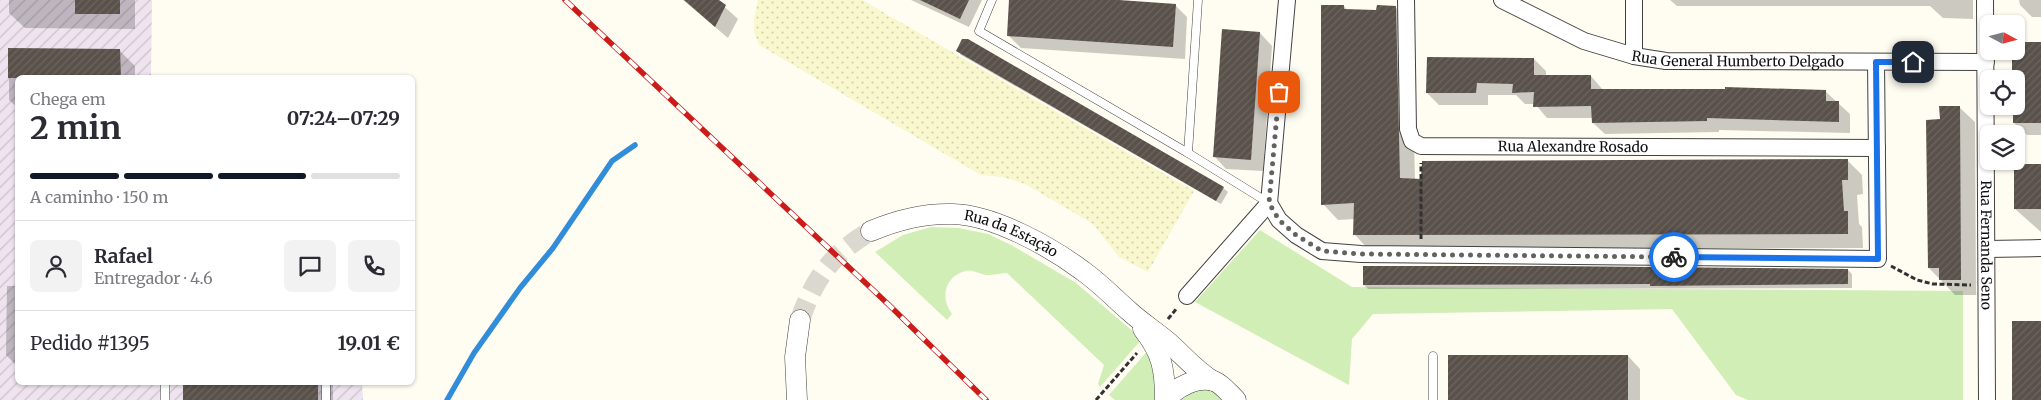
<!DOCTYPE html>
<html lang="pt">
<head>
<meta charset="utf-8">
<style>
	body { margin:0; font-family:Merriweather,serif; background:#f2f2f3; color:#2b2b33; height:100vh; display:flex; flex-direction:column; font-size:19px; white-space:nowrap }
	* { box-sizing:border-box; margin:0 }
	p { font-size:16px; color:#7c7c81 }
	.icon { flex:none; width:28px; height:28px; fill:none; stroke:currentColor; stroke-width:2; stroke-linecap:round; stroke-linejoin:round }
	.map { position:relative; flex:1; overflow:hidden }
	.side { position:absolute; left:15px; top:75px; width:400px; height:310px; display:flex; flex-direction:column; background:#fff; border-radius:8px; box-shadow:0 1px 4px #0004 }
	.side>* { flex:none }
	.needle { width:32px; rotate:97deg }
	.tools { position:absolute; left:1980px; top:15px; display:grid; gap:10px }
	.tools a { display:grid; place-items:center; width:45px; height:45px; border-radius:8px; background:#fff; box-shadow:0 1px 4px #0004; font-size:25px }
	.pin { position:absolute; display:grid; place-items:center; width:42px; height:42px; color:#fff; margin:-21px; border-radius:10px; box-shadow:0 2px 8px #0006 }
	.courier { position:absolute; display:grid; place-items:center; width:50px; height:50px; margin:-25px; border:4px solid #1a73e8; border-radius:50%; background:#fff; color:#222; box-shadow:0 1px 6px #0007 }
	.overview em { font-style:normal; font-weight:700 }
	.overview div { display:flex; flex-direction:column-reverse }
	.overview { display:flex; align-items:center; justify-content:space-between; height:85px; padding:0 15px }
	h1 { font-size:32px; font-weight:700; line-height:38px }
	.bar { display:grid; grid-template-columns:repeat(4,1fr); gap:8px 5px; align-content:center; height:60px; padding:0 15px }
	.bar i { height:6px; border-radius:4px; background:#e1e1e2 }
	.bar .current { background:#111827 }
	.bar p { grid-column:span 4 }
	.line { display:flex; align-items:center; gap:12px; padding:0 15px; border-top:1px solid #e1e1e2 }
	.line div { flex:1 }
	.round { display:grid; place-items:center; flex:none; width:52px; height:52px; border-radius:8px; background:#f2f2f3 }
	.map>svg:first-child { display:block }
</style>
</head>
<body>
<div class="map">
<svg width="2041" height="400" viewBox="0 0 2041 400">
	<defs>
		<pattern id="industrial-furrows" width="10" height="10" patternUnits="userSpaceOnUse" patternTransform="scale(1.25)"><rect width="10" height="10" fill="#eee3ee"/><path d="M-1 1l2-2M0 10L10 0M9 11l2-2" fill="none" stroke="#cbc2cb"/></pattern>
		<pattern id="farmland-dots" width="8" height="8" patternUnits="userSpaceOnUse" patternTransform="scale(1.25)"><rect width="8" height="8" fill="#f8f7ce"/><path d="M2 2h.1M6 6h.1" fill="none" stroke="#d3d3b0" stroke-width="1.8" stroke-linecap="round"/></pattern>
		<pattern id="building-hatch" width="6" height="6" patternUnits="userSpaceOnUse" patternTransform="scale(1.25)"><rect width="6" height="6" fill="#59514a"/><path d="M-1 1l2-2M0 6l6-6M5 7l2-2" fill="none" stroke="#6c6560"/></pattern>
	</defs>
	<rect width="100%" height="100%" fill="#fffdf1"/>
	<polygon fill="url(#industrial-furrows)" points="0,0 152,0 151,77 18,78 18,382 362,383 363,400 0,400"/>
	<polygon fill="url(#farmland-dots)" points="758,0 862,0 1194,191 1148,272 1119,257 1093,224 1025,184 1003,177 981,175 759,45 754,32 754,19"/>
	<g fill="#d0eeb6">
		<path d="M 931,227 L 959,228 L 988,234 L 1013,246 L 1076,283 L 1142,339 L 1100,387 L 1098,384 L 1104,365 L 1007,273 C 1001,273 994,275 988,275 C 980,275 974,269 965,271 C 944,277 940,299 952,314 L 947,320 L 875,252 L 903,235 Z"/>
		<polygon points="1260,230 1352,287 1963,291 1963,400 1748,400 1736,395 1672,309 1373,314 1352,339 1349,385 1195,302"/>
		<polygon points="1151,347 1159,400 1115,400 1109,395"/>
		<polygon points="1213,387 1227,400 1175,400 1178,395"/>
	</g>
	<g fill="#0003">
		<polygon points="9,0 135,0 135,29 25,28 9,13"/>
		<polygon points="683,0 717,0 738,19 728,38"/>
		<polygon points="911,0 982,0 969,27"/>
		<polygon points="1011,0 1100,0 1175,5 1187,17 1185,59 1021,48 1008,35"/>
		<polygon points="1670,0 1973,0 1973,19 1943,18 1930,6 1677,6"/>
		<polygon points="2019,0 2041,0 2041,17 2032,17 2020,5"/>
		<polygon points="1344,6 1347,10 1377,11 1395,7 1411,22 1415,180 1847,160 1862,175 1863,194 1857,195 1859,224 1862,227 1863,248 1369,250 1354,234 1354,219 1338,220 1323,204"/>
		<polygon points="1260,33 1272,46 1263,171 1226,169 1214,156"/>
		<polygon points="968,41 1223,188 1228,192 1221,204 961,55 957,50"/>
		<polygon points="2041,44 2041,135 2027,135 2014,123 2022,52"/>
		<polygon points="9,49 120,51 135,66 135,78 18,78 18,108 9,100"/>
		<polygon points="1534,59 1546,71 1546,76 1591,76 1603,90 1825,91 1850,114 1850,133 1719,130 1719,132 1605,134 1593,123 1592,118 1547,118 1535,104 1525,104 1516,95 1488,95 1488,105 1439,105 1427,93"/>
		<polygon points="1959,107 1975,122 1976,295 1955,295 1929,268 1941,121"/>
		<polygon points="2041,165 2041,232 2015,209"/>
		<polygon points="1848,270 1852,274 1852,288 1368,289 1364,285"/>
		<polygon points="7,286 18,286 18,367 6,355"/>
		<polygon points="1628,356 1640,369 1640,400 1449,400"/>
		<rect x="184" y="382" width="149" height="18"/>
	</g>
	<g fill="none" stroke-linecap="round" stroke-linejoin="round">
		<polyline stroke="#318cd9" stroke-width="5.5" points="447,400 474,353 520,288 553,248 612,161 635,145"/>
	</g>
	<g fill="url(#building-hatch)">
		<rect x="75" y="0" width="45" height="14"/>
		<polygon points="684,0 719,0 726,5 715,27"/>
		<polygon points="920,0 969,0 960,19"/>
		<polygon points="1009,0 1119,0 1176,4 1173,47 1007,36"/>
		<polygon points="1321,5 1344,5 1344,9 1376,10 1377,5 1396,6 1400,178 1421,179 1422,161 1848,159 1848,180 1842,180 1844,211 1848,211 1848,234 1353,235 1354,203 1321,205"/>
		<polygon points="1222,29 1260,32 1251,160 1213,157"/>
		<polygon points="962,39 968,39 1224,187 1216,201 956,51"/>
		<polygon points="2021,42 2041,42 2041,123 2013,123 2013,106 2016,106 2016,79 2012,79 2012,60 2014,51 2021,51"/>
		<polygon points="8,48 120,49 121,78 8,78"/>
		<polygon points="1427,57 1534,58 1534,75 1591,75 1591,89 1725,89 1725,87 1826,90 1826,101 1839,101 1839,122 1707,118 1707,121 1592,123 1591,106 1533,107 1534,92 1512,93 1513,84 1477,83 1476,93 1426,93"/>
		<polygon points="1939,106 1960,106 1961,280 1939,280 1939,268 1928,268 1926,120 1940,119"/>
		<rect x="2014" y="164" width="27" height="45"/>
		<polygon points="1363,266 1550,266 1848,269 1848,284 1650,286 1650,284 1363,285"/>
		<rect x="2012" y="321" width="29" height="79"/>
		<rect x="1448" y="355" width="180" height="45"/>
		<rect x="183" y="382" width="135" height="18"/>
	</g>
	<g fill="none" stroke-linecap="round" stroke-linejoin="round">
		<path stroke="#dbd9cf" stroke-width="20" stroke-dasharray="20 10" stroke-linecap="butt" d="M 800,320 C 814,278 833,253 871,231"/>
		<defs>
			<g id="service">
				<polyline points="992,0 979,31 1188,153 1269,203"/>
				<polyline points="1188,153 1198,0"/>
				<polyline points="1433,356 1433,400"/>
				<polyline points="165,382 165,400"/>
				<polyline points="326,400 326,382"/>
			</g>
			<g id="minor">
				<path id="s1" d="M 1406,0 L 1408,129 L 1412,141 L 1421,146 L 1877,148"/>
				<path id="s2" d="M 1502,0 L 1584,41 L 1634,56 L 1666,61 L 1986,62"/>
				<path id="s3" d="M 1985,0 L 1987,400"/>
				<polyline points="1634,56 1634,0"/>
				<polyline points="1269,203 1279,220 1296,235 1322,251 1361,254 1878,259 1876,62"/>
				<polyline points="1987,249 2041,248"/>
				<polyline points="1187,296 1269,203 1287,0"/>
			</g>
			<g id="tertiary">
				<path id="s4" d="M 871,231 C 897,220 925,213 953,214 C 994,215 1051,247 1083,271 C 1100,283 1114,298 1129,311 C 1141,322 1155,331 1168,342 C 1183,355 1196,371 1213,381"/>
				<path d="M 1143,329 C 1162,353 1165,369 1165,400"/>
				<polyline points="797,400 795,357 800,320"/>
				<path d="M 1167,400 C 1175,387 1198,376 1214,381 C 1222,384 1230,394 1236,400"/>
			</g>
		</defs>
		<use href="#service" stroke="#424242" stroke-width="9"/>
		<use href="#minor" stroke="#424242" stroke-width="18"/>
		<use href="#tertiary" stroke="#424242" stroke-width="21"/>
		<g stroke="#313131" stroke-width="3" stroke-dasharray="5 2.5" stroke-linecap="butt">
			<polyline points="1421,239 1421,163"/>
			<polyline points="1891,266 1917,280 1933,284 1971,285"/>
			<polyline points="1168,319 1177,308"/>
			<polyline points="1096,400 1137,353"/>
		</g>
		<use href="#service" stroke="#fff" stroke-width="8"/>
		<use href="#minor" stroke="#fff" stroke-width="16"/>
		<use href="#tertiary" stroke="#fff" stroke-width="20"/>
		<defs>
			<polyline id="rail" points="565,0 889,305 986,400"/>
		</defs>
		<use href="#rail" stroke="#cc1c1a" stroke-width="5.5"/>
		<use href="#rail" stroke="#fff" stroke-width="4" stroke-dasharray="11" stroke-linecap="butt"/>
	</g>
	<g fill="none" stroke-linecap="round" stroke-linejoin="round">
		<polyline stroke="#63625e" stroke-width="5" stroke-dasharray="0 9" points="1279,92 1269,203 1279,220 1296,235 1322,251 1361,254 1674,257"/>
		<polyline stroke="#1a73e8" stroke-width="6" points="1674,257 1878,259 1876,62 1913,62"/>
	</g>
	<g text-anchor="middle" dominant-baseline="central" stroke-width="5" stroke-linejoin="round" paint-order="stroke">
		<g font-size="14" fill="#0f0f0f" stroke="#fff">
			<text stroke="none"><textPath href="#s2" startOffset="248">Rua General Humberto Delgado</textPath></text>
			<text stroke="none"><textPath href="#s1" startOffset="304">Rua Alexandre Rosado</textPath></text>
			<text stroke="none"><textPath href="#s4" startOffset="146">Rua da Estação</textPath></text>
			<text stroke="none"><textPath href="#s3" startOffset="245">Rua Fernanda Seno</textPath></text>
		</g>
	</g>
</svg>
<div class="tools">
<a><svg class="needle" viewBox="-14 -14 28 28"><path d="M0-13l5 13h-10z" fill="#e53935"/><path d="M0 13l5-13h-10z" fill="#7c7c81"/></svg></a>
<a><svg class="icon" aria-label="locate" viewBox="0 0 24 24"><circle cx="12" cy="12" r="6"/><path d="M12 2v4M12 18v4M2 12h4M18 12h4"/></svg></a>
<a><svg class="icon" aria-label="layers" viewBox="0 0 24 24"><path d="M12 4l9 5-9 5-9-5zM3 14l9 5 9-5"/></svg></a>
</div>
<div class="pin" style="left:1279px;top:92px;background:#ea580c"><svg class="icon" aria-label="bag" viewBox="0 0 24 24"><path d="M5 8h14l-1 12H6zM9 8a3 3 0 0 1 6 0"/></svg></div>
<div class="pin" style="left:1913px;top:62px;background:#1f2937"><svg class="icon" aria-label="home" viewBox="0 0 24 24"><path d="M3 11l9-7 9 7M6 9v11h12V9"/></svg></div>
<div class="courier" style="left:1674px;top:257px"><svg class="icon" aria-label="bike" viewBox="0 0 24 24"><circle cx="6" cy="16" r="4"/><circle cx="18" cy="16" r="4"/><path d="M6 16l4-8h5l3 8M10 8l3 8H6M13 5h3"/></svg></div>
<section class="side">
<div class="overview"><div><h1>2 min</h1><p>Chega em</p></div><em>07:24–07:29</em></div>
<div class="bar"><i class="current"></i><i class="current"></i><i class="current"></i><i></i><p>A caminho · 150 m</p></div>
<div class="line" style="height:90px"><a class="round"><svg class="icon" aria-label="person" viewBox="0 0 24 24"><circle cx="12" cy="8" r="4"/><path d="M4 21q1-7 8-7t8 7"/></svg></a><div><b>Rafael</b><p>Entregador · 4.6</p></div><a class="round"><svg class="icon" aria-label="chat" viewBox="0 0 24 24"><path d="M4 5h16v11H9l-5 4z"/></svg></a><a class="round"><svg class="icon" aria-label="phone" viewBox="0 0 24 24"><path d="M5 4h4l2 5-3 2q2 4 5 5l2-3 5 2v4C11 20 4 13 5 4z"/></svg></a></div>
<div class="line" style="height:65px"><div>Pedido #1395</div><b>19.01 €</b></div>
</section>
</div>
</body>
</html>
